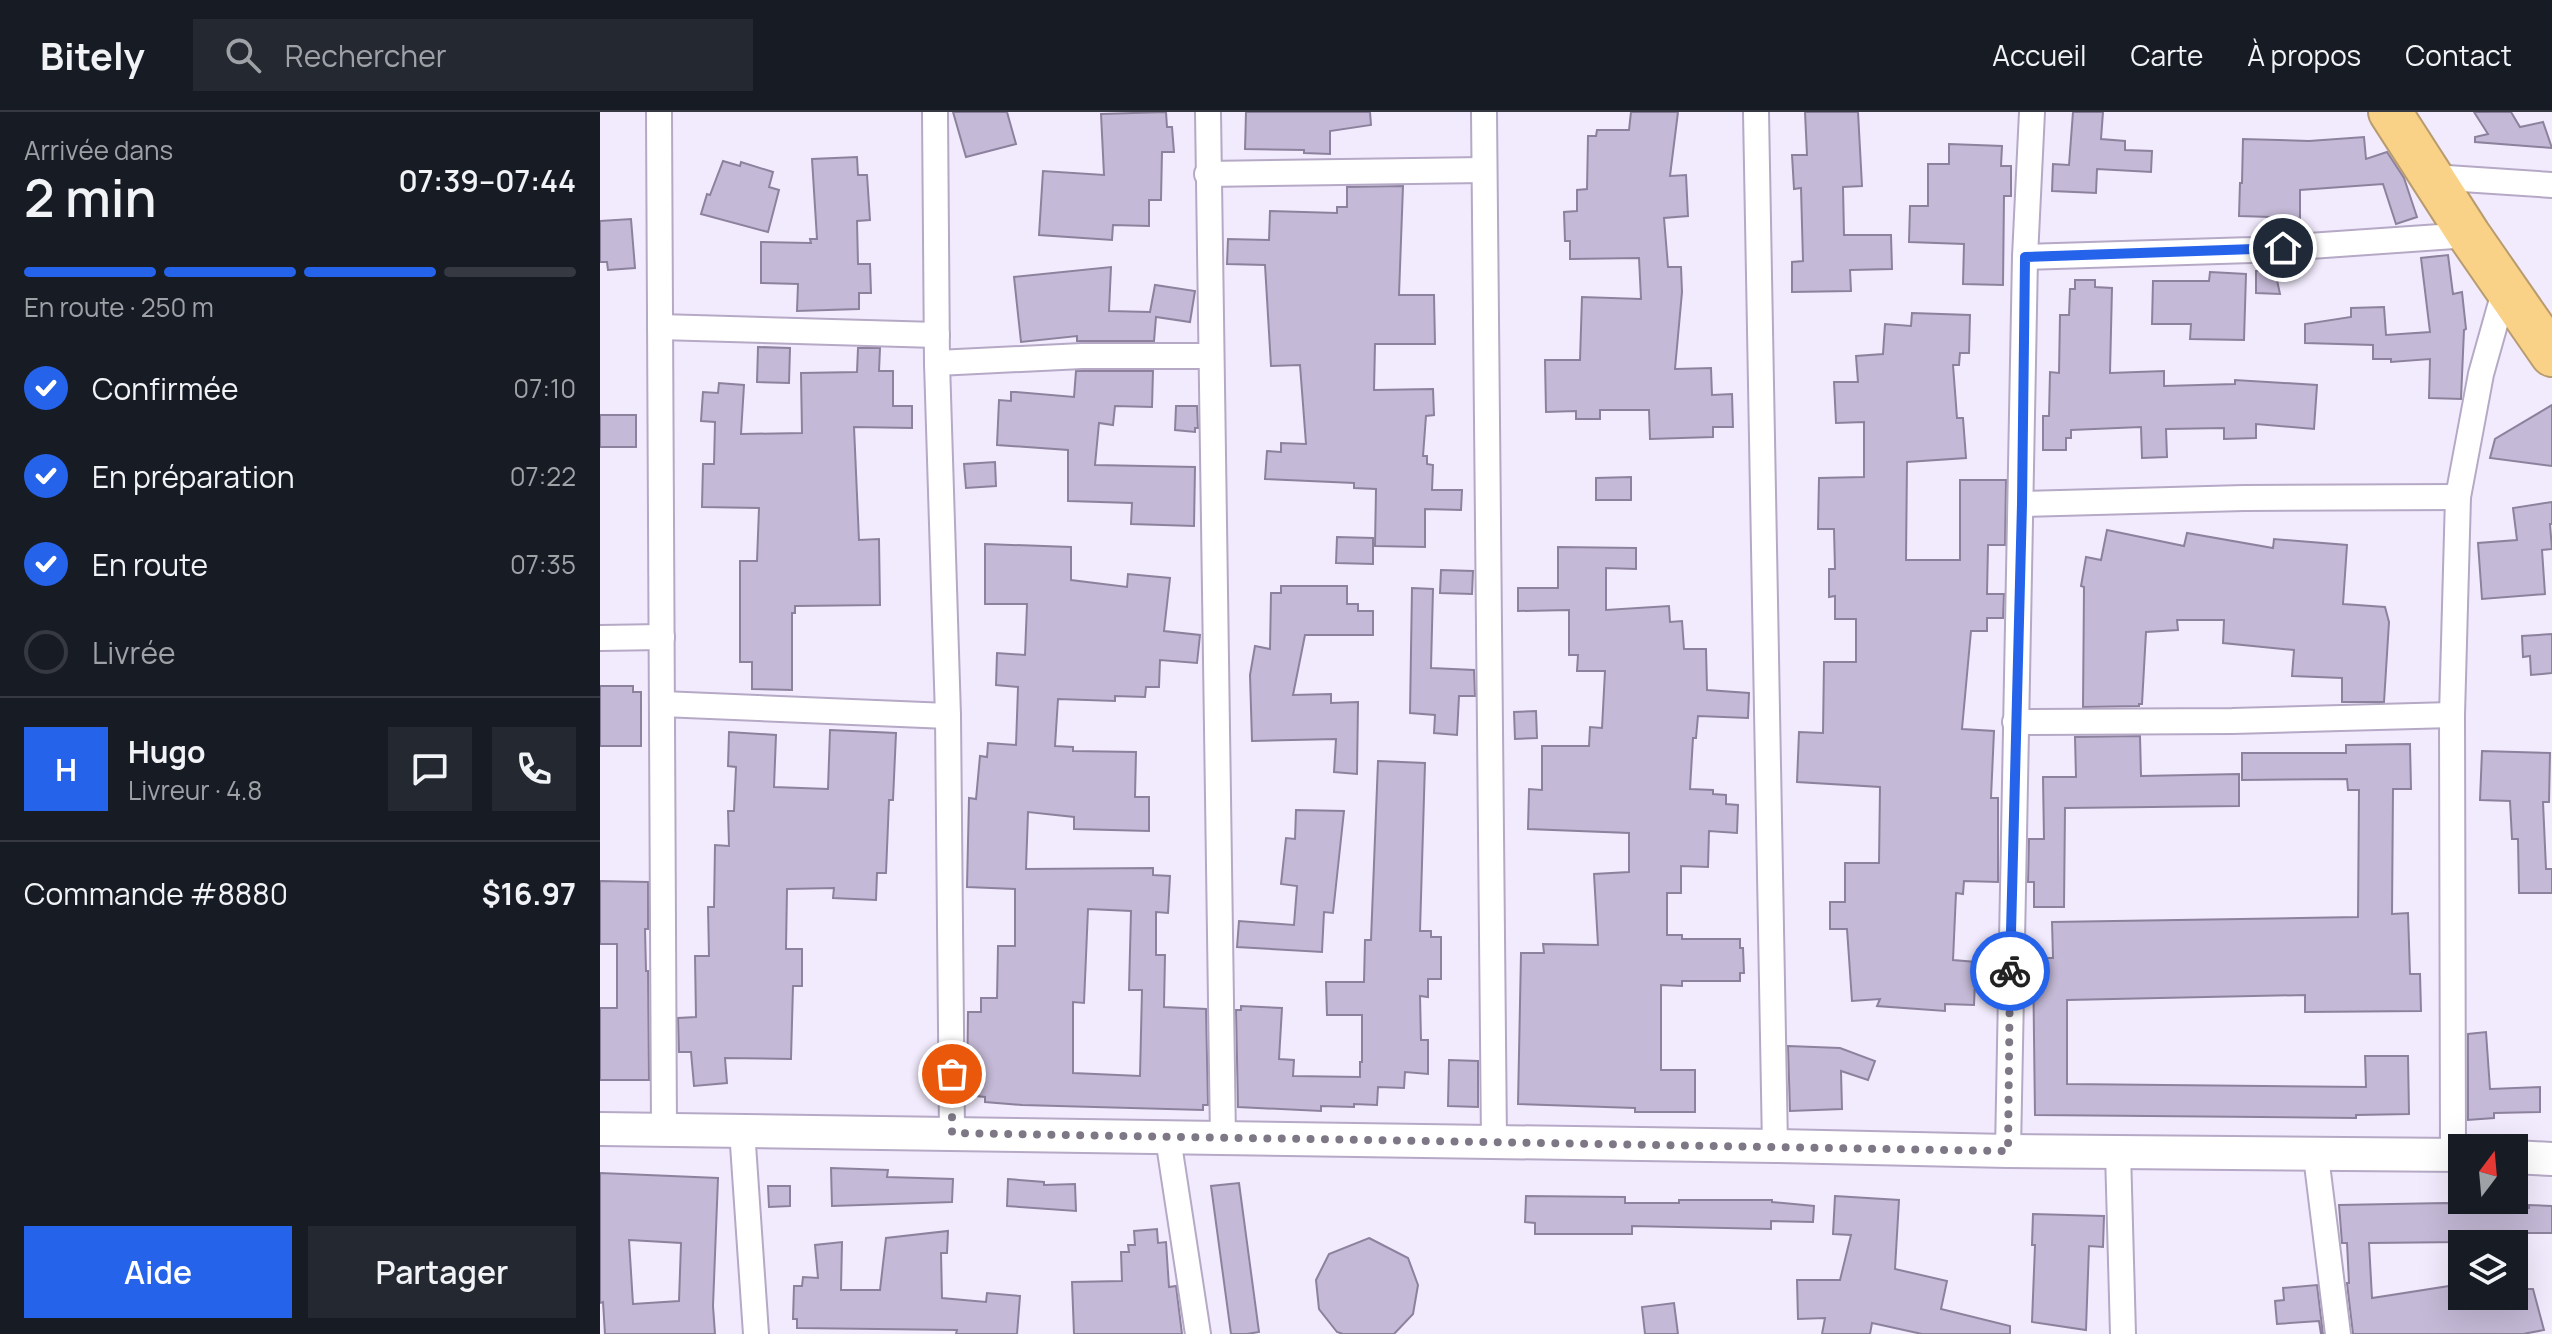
<!DOCTYPE html>
<html lang="fr">
<head>
<meta charset="utf-8">
<style>
	body { margin:0; font-family:Manrope,sans-serif; background:#242831; color:#f1f3f6; height:100vh; display:flex; flex-direction:column; font-size:30px; white-space:nowrap }
	* { box-sizing:border-box; margin:0 }
	p { font-size:26px; color:#9ea1a6 }
	.icon { flex:none; width:44px; height:44px; fill:none; stroke:currentColor; stroke-width:2; stroke-linecap:round; stroke-linejoin:round }
	.map { position:relative; flex:1; overflow:hidden }
	.details { display:flex; flex-direction:column; background:#171b24; width:600px }
	.details>* { flex:none }
	.needle { width:52px; rotate:16deg }
	.buttons { position:absolute; left:1848px; top:1022px; display:grid; gap:16px }
	.buttons a { display:grid; place-items:center; width:80px; height:80px; border-radius:0px; background:#171b24; box-shadow:0 8px 32px #0002; font-size:40px }
	.pin { position:absolute; display:grid; place-items:center; width:68px; height:68px; color:#fff; margin:-34px; border:4px solid #fff; border-radius:50%; box-shadow:0 2px 8px #0007 }
	.courier { position:absolute; display:grid; place-items:center; width:80px; height:80px; margin:-40px; border:6px solid #2563eb; border-radius:50%; background:#fff; color:#222; box-shadow:0 2px 10px #0007 }
	.overview em { font-style:normal; font-weight:600 }
	.overview div { display:flex; flex-direction:column-reverse }
	.overview { display:flex; align-items:center; justify-content:space-between; height:136px; padding:0 24px }
	h1 { font-size:52px; font-weight:600; line-height:60px }
	.bar { display:grid; grid-template-columns:repeat(4,1fr); gap:12px 8px; align-content:center; height:96px; padding:0 24px }
	.bar i { height:10px; border-radius:6px; background:#363941 }
	.bar .current { background:#2563eb }
	.bar p { grid-column:span 4 }
	.line { display:flex; align-items:center; gap:20px; padding:0 24px; border-top:2px solid #363941 }
	.line div { flex:1 }
	.round { display:grid; place-items:center; flex:none; width:84px; height:84px; border-radius:0px; background:#242831 }
	ol { padding:0 24px; list-style:none }
	li { display:flex; align-items:center; gap:24px; height:88px }
	li p { margin-inline-start:auto }
	li .icon { padding:8px; border-radius:50%; background:#2563eb; color:#fff; stroke-width:4 }
	li:last-child { color:#9ea1a6 }
	li i { width:44px; height:44px; border:4px solid #363941; border-radius:50% }
	.action { display:flex; gap:16px; margin-top:auto; padding:16px 24px }
	.action a { flex:1; height:92px; border-radius:0px; background:#2563eb; color:#fff; font-size:32px; font-weight:600; line-height:92px; text-align:center }
	.action a+a { background:#242831; color:#f1f3f6 }
	header { display:flex; align-items:center; gap:48px; box-sizing:border-box; height:112px; padding:0 40px; background:#171b24; border-bottom:2px solid #363941 }
	header strong { font-size:38px }
	nav { display:flex; gap:44px; margin-inline-start:auto; font-size:28px }
	.search { width:560px; height:72px; background:#242831; display:flex; align-items:center; gap:20px; box-sizing:border-box; padding:0 28px; border-radius:0px; color:#9ea1a6; font-size:30px }
	main { display:flex; flex:1; min-height:0 }
	.map>svg:first-child { display:block }
</style>
</head>
<body>
<header>
<strong>Bitely</strong>
<div class="search"><svg class="icon" aria-label="search" viewBox="0 0 24 24"><circle cx="10" cy="10" r="6"/><path d="M15 15l6 6"/></svg>Rechercher</div>
<nav><a>Accueil</a><a>Carte</a><a>À propos</a><a>Contact</a></nav>
</header>
<main>
<section class="details">
<div class="overview"><div><h1>2 min</h1><p>Arrivée dans</p></div><em>07:39–07:44</em></div>
<div class="bar"><i class="current"></i><i class="current"></i><i class="current"></i><i></i><p>En route · 250 m</p></div>
<ol>
<li><svg class="icon" aria-label="check" viewBox="0 0 24 24"><path d="M5 12l5 5 9-10"/></svg>Confirmée<p>07:10</p></li>
<li><svg class="icon" aria-label="check" viewBox="0 0 24 24"><path d="M5 12l5 5 9-10"/></svg>En préparation<p>07:22</p></li>
<li><svg class="icon" aria-label="check" viewBox="0 0 24 24"><path d="M5 12l5 5 9-10"/></svg>En route<p>07:35</p></li>
<li><i></i>Livrée</li>
</ol>
<div class="line" style="height:144px"><b class="round" style="background:#2563eb;color:#fff">H</b><div><b>Hugo</b><p>Livreur · 4.8</p></div><a class="round"><svg class="icon" aria-label="chat" viewBox="0 0 24 24"><path d="M4 5h16v11H9l-5 4z"/></svg></a><a class="round"><svg class="icon" aria-label="phone" viewBox="0 0 24 24"><path d="M5 4h4l2 5-3 2q2 4 5 5l2-3 5 2v4C11 20 4 13 5 4z"/></svg></a></div>
<div class="line" style="height:104px"><div>Commande #8880</div><b>$16.97</b></div>
<div class="action"><a>Aide</a><a>Partager</a></div>
</section>
<div class="map">
<svg width="1952" height="1222" viewBox="0 0 1952 1222">
	<rect width="100%" height="100%" fill="#f2ebfd"/>
	<g fill="#c4b9d6" stroke="#8d829d" stroke-width="2" fill-rule="evenodd">
		<polygon points="353,0 407,0 416,32 366,45"/>
		<polygon points="566,0 567,15 572,15 574,40 562,40 561,88 549,88 549,114 513,113 512,128 439,123 443,59 504,63 501,2"/>
		<polygon points="646,0 770,0 771,13 730,19 730,42 704,41 704,38 645,37"/>
		<polygon points="1031,0 1078,0 1070,64 1086,63 1088,104 1064,106 1068,155 1081,155 1082,180 1075,257 1111,256 1112,283 1132,282 1133,315 1113,315 1113,325 1050,327 1049,298 1000,298 1000,307 976,307 976,299 946,300 945,248 980,248 982,185 1041,187 1039,146 970,147 970,129 965,129 964,100 977,99 977,78 987,77 988,24 996,24 997,18 1029,18"/>
		<polygon points="1205,0 1258,0 1262,74 1243,75 1244,123 1291,123 1292,157 1250,158 1251,179 1192,180 1192,150 1203,149 1201,76 1194,77 1192,43 1207,43"/>
		<polygon points="1473,0 1503,0 1501,27 1525,29 1525,38 1552,39 1551,60 1497,57 1496,81 1452,79 1453,52 1469,53"/>
		<polygon points="1874,0 1911,0 1920,15 1943,10 1952,36 1875,30 1875,25 1888,22"/>
		<polygon points="1764,25 1766,47 1787,40 1804,66 1817,105 1796,112 1783,72 1700,78 1700,106 1639,104 1640,71 1642,71 1643,27 1709,29"/>
		<polygon points="1349,32 1402,34 1401,54 1411,54 1411,84 1404,84 1403,173 1363,172 1364,132 1309,130 1310,94 1328,94 1328,52 1349,52"/>
		<polygon points="257,45 258,63 267,63 270,108 257,109 258,152 270,152 271,181 259,181 259,197 197,199 198,172 161,171 161,130 211,131 210,127 217,127 212,47"/>
		<polygon points="123,49 140,54 141,50 173,60 169,75 179,78 168,120 101,102 107,82 110,83"/>
		<polygon points="803,74 799,183 834,183 835,232 775,232 774,278 833,277 834,303 826,304 823,344 827,344 827,352 833,353 832,378 862,378 861,398 825,397 825,435 775,434 776,377 754,376 754,371 665,367 667,339 681,340 681,331 706,332 700,253 671,254 665,153 627,152 628,127 669,128 670,99 737,101 737,95 747,95 747,75"/>
		<polygon points="31,107 35,156 8,158 7,150 0,150 0,109"/>
		<polygon points="1848,143 1853,182 1862,180 1866,217 1864,218 1861,287 1829,286 1830,247 1791,250 1791,247 1773,247 1773,233 1705,231 1705,212 1751,205 1751,196 1784,195 1786,223 1830,220 1821,146"/>
		<polygon points="511,155 509,199 550,200 555,173 595,179 590,210 556,205 554,229 477,229 477,224 421,230 414,165"/>
		<polygon points="1656,159 1675,159 1680,182 1656,181"/>
		<polygon points="1610,160 1646,162 1644,228 1590,227 1591,212 1552,212 1553,169 1609,169"/>
		<polygon points="1475,168 1495,168 1495,175 1512,176 1510,261 1564,259 1564,274 1635,272 1635,268 1717,273 1714,317 1656,312 1656,326 1624,327 1624,316 1566,317 1567,345 1542,346 1541,315 1471,318 1471,326 1466,326 1466,338 1443,338 1443,304 1449,304 1450,260 1459,261 1460,203 1469,203 1470,177 1475,177"/>
		<polygon points="1312,201 1370,203 1369,241 1360,241 1359,253 1353,253 1357,306 1363,306 1366,346 1307,350 1306,448 1360,448 1360,368 1406,368 1405,433 1388,433 1387,482 1404,482 1403,506 1387,506 1387,519 1371,519 1362,617 1394,619 1391,686 1398,686 1398,770 1364,769 1363,782 1356,781 1353,848 1376,850 1374,893 1345,892 1345,899 1277,894 1280,887 1252,889 1247,817 1230,817 1230,790 1245,790 1245,751 1279,751 1280,675 1197,670 1199,620 1223,621 1224,550 1256,550 1256,507 1235,507 1235,484 1229,485 1229,457 1235,457 1234,417 1218,417 1219,366 1264,365 1264,310 1236,311 1234,270 1258,270 1256,244 1283,242 1285,212 1311,214"/>
		<polygon points="158,235 190,236 189,271 157,270"/>
		<polygon points="258,236 280,236 279,259 293,259 293,294 312,294 312,316 254,315 259,428 279,427 280,493 195,494 195,501 192,501 192,578 152,577 152,550 140,550 140,449 157,449 159,396 102,395 103,352 114,352 115,310 101,309 103,280 118,281 119,271 144,273 141,322 202,321 201,261 257,260"/>
		<polygon points="476,259 553,259 552,295 515,294 513,313 499,311 495,353 595,355 594,414 531,412 532,391 468,389 468,338 397,333 399,288 411,289 411,280 416,280 474,285"/>
		<polygon points="1952,293 1952,354 1890,346 1895,327"/>
		<polygon points="576,294 597,294 598,316 595,316 595,320 575,318"/>
		<rect x="0" y="303" width="36" height="32"/>
		<polygon points="395,350 396,374 366,376 364,352"/>
		<polygon points="1031,365 1031,388 996,388 996,366"/>
		<polygon points="1952,390 1952,412 1950,412 1952,437 1942,438 1945,482 1882,487 1878,431 1917,428 1913,396"/>
		<polygon points="1507,418 1584,434 1587,421 1673,436 1674,427 1747,433 1743,492 1785,495 1789,510 1784,590 1742,590 1742,566 1692,564 1694,538 1623,531 1624,508 1577,508 1578,518 1546,520 1542,592 1539,592 1539,594 1483,595 1484,475 1481,474 1486,445 1501,448"/>
		<polygon points="737,425 773,426 773,452 736,451"/>
		<path d="M 385,432 L 471,435 L 471,468 L 527,475 L 528,462 L 570,466 L 564,519 L 600,523 L 597,551 L 560,548 L 559,575 L 546,575 L 545,585 L 515,584 L 515,589 L 458,587 L 455,634 L 473,635 L 473,639 L 536,640 L 535,685 L 549,685 L 549,719 L 474,717 L 474,705 L 428,700 L 426,757 L 553,756 L 553,763 L 570,764 L 568,801 L 556,800 L 556,843 L 565,843 L 564,895 L 606,897 L 608,993 L 603,993 L 603,998 L 422,993 L 385,990 L 385,985 L 367,983 L 368,900 L 381,900 L 381,886 L 397,886 L 398,834 L 415,834 L 415,777 L 367,775 L 369,686 L 376,687 L 380,644 L 387,645 L 388,631 L 416,633 L 418,575 L 396,573 L 397,541 L 425,543 L 427,492 L 385,492 ZM 488,797 L 531,799 L 529,878 L 542,878 L 540,964 L 473,961 L 473,890 L 484,891 Z"/>
		<polygon points="958,435 1036,436 1036,457 1006,456 1006,498 1069,494 1070,510 1082,509 1084,537 1106,537 1107,578 1149,581 1148,606 1098,604 1096,626 1093,626 1090,677 1113,678 1113,682 1126,683 1126,692 1138,693 1137,721 1109,719 1108,755 1081,754 1081,781 1067,781 1067,823 1082,823 1082,827 1140,827 1140,836 1143,836 1144,861 1140,861 1140,869 1082,869 1082,874 1061,873 1061,958 1095,958 1095,1000 1035,1000 1035,996 918,992 921,841 944,841 943,832 998,833 994,762 1029,760 1029,721 928,717 929,677 942,678 942,634 989,634 990,615 1002,616 1005,559 977,559 978,543 969,543 969,498 918,499 918,476 958,476"/>
		<polygon points="841,458 873,459 872,482 840,481"/>
		<polygon points="681,474 747,474 747,492 758,492 758,499 773,499 773,523 705,523 693,583 731,582 731,591 758,590 757,662 734,660 736,627 652,629 650,563 655,534 670,537 671,481 681,481"/>
		<polygon points="812,476 833,477 831,556 874,558 875,584 859,584 857,623 834,621 835,603 810,601"/>
		<polygon points="1952,522 1952,561 1931,563 1930,544 1923,545 1922,524"/>
		<polygon points="0,574 33,574 33,580 41,580 41,634 0,634"/>
		<polygon points="936,599 937,626 915,627 914,600"/>
		<polygon points="230,618 296,621 293,688 289,688 286,761 277,761 276,788 233,786 234,776 187,777 186,837 202,837 202,874 193,874 191,947 125,946 127,971 94,974 91,940 79,940 78,906 96,905 95,844 109,844 108,795 114,795 115,733 129,734 128,699 134,699 136,655 128,654 129,620 176,623 174,675 228,677"/>
		<polygon points="1540,624 1541,664 1639,662 1639,694 1465,696 1464,795 1434,795 1434,770 1428,770 1429,727 1444,727 1443,665 1476,665 1475,625"/>
		<polygon points="1810,632 1811,677 1793,677 1792,802 1808,801 1810,862 1820,862 1821,899 1705,900 1705,883 1467,888 1467,972 1766,975 1765,944 1808,944 1809,1002 1756,1003 1756,1006 1435,1003 1433,846 1453,846 1452,810 1758,805 1759,678 1748,678 1747,667 1642,668 1642,641 1746,641 1746,633"/>
		<polygon points="1882,639 1950,641 1949,690 1943,690 1946,757 1952,757 1952,781 1919,781 1918,727 1912,727 1910,689 1880,688"/>
		<polygon points="778,649 825,651 820,819 831,819 831,825 841,825 841,867 828,867 828,885 820,884 821,928 828,928 828,962 805,960 804,976 778,975 777,993 754,992 754,995 721,994 721,999 638,995 636,898 641,898 641,894 682,896 679,947 694,948 693,964 760,965 760,950 762,950 762,903 727,903 726,870 764,870 765,828 771,828"/>
		<polygon points="696,698 744,699 733,801 724,800 722,840 637,835 639,809 694,813 697,774 681,772 686,726 695,727"/>
		<polygon points="0,769 48,770 48,817 45,817 46,859 48,859 49,968 0,968 0,896 17,896 17,832 0,832"/>
		<polygon points="1886,920 1890,977 1940,975 1940,1000 1894,1001 1894,1006 1868,1008 1868,922"/>
		<polygon points="1188,934 1240,936 1275,949 1268,968 1241,959 1242,997 1190,999"/>
		<polygon points="849,948 878,949 878,995 848,994"/>
		<polygon points="231,1056 288,1058 287,1065 353,1067 352,1090 232,1094"/>
		<path d="M 0,1061 L 118,1066 L 113,1194 L 115,1222 L 5,1222 L 3,1190 L 0,1191 ZM 29,1128 L 81,1131 L 79,1189 L 33,1192 Z"/>
		<polygon points="408,1067 444,1070 444,1073 475,1072 476,1099 407,1094"/>
		<polygon points="639,1071 659,1220 647,1222 631,1222 611,1074"/>
		<polygon points="168,1074 190,1074 190,1094 169,1095"/>
		<polygon points="926,1084 1025,1085 1025,1091 1079,1091 1079,1088 1172,1088 1172,1090 1214,1094 1213,1110 1171,1109 1171,1117 1032,1114 1032,1122 935,1122 935,1111 925,1110"/>
		<polygon points="1235,1084 1299,1088 1295,1157 1347,1169 1341,1197 1410,1214 1410,1222 1322,1222 1272,1211 1270,1222 1222,1222 1225,1206 1198,1207 1197,1168 1240,1168 1251,1123 1233,1122"/>
		<polygon points="1846,1091 1929,1096 1929,1093 1952,1094 1952,1121 1916,1121 1916,1125 1862,1122 1862,1130 1769,1131 1772,1186 1862,1172 1862,1184 1914,1184 1914,1177 1933,1177 1944,1218 1923,1222 1753,1222 1747,1171 1749,1171 1747,1131 1742,1131 1739,1093"/>
		<polygon points="1433,1102 1504,1104 1503,1135 1489,1134 1486,1218 1432,1210 1435,1133 1432,1133"/>
		<polygon points="557,1117 558,1131 566,1130 569,1175 576,1174 582,1222 474,1222 472,1170 522,1169 521,1140 529,1140 528,1133 535,1133 534,1119"/>
		<polygon points="348,1119 347,1141 341,1141 342,1186 386,1190 387,1181 420,1184 417,1222 356,1222 357,1218 197,1216 197,1207 193,1207 194,1174 202,1174 203,1165 218,1166 215,1133 242,1130 241,1178 280,1178 286,1126"/>
		<polygon points="769,1126 808,1146 818,1173 813,1202 794,1222 743,1222 737,1220 719,1197 716,1168 729,1142"/>
		<polygon points="1717,1173 1723,1222 1721,1222 1719,1209 1677,1212 1675,1189 1684,1188 1683,1176"/>
		<polygon points="1074,1191 1078,1222 1045,1222 1042,1195"/>
	</g>
	<g fill="none" stroke-linecap="round" stroke-linejoin="round">
		<defs>
			<g id="street">
				<polyline points="59,0 64,1018"/>
				<polyline points="335,0 337,251 348,604 352,1021"/>
				<polyline points="608,0 623,1027"/>
				<polyline points="884,0 894,1030"/>
				<polyline points="1156,0 1175,1034"/>
				<polyline points="607,62 884,58"/>
				<polyline points="1832,65 1952,73"/>
				<polyline points="1425,145 1652,138 1869,123"/>
				<polyline points="60,215 337,223"/>
				<polyline points="337,251 482,244 610,244"/>
				<polyline points="1422,392 1644,386 1858,385"/>
				<polyline points="0,526 62,525"/>
				<polyline points="62,592 348,604"/>
				<polyline points="1415,610 1632,609 1852,603"/>
				<polyline points="142,1018 156,1222"/>
				<polyline points="568,1026 598,1222"/>
				<polyline points="1408,1039 1425,145 1432,0"/>
				<polyline points="1518,1040 1523,1222"/>
				<polyline points="1853,1043 1852,603 1858,385 1881,262 1906,173"/>
				<polyline points="1716,1044 1738,1222"/>
			</g>
			<g id="secondary">
				<polyline points="0,1017 1175,1034 1408,1039 1862,1043"/>
				<polyline points="1914,1045 1952,1047"/>
			</g>
			<polyline id="highway" points="1790,0 1869,123 1952,243"/>
		</defs>
		<use href="#street" stroke="#b5a9c6" stroke-width="28"/>
		<use href="#secondary" stroke="#b5a9c6" stroke-width="36"/>
		<use href="#highway" stroke="#b89c70" stroke-width="46"/>
		<use href="#street" stroke="#fff" stroke-width="24"/>
		<use href="#secondary" stroke="#fff" stroke-width="32"/>
		<use href="#highway" stroke="#f9d187" stroke-width="42"/>
	</g>
	<g fill="none" stroke-linecap="round" stroke-linejoin="round">
		<polyline stroke="#7e7886" stroke-width="8" stroke-dasharray="0 14.4" points="352,962 352,1021 1408,1039 1410,859"/>
		<polyline stroke="#2563eb" stroke-width="10" points="1410,859 1422,392 1425,145 1683,136"/>
	</g>
</svg>
<div class="buttons">
<a><svg class="needle" viewBox="-14 -14 28 28"><path d="M0-13l5 13h-10z" fill="#e53935"/><path d="M0 13l5-13h-10z" fill="#9ea1a6"/></svg></a>
<a><svg class="icon" aria-label="layers" viewBox="0 0 24 24"><path d="M12 4l9 5-9 5-9-5zM3 14l9 5 9-5"/></svg></a>
</div>
<div class="pin" style="left:352px;top:962px;background:#ea580c"><svg class="icon" aria-label="bag" viewBox="0 0 24 24"><path d="M5 8h14l-1 12H6zM9 8a3 3 0 0 1 6 0"/></svg></div>
<div class="pin" style="left:1683px;top:136px;background:#1f2937"><svg class="icon" aria-label="home" viewBox="0 0 24 24"><path d="M3 11l9-7 9 7M6 9v11h12V9"/></svg></div>
<div class="courier" style="left:1410px;top:859px"><svg class="icon" aria-label="bike" viewBox="0 0 24 24"><circle cx="6" cy="16" r="4"/><circle cx="18" cy="16" r="4"/><path d="M6 16l4-8h5l3 8M10 8l3 8H6M13 5h3"/></svg></div>
</div>
</main>
</body>
</html>
